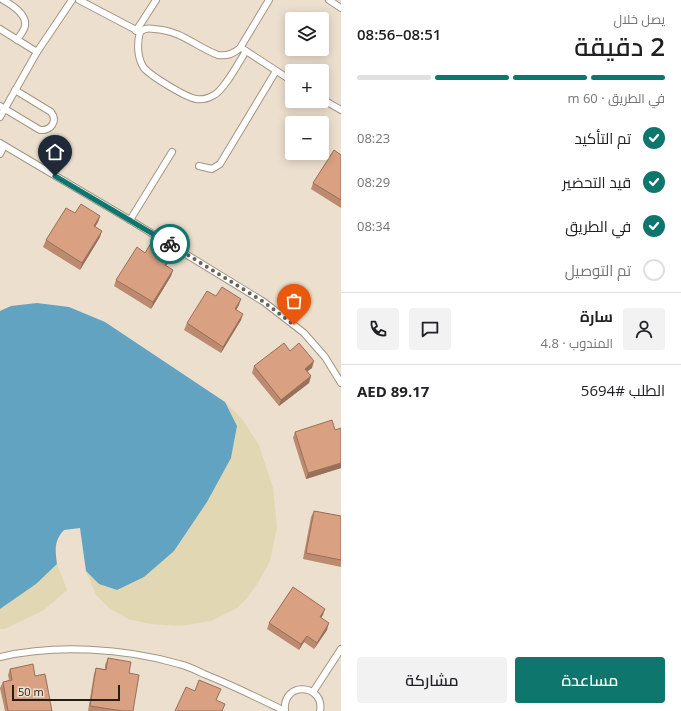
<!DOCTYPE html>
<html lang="ar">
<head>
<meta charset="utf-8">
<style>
	body { margin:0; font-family:"Open Sans",Cairo,sans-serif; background:#f2f2f2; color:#202124; direction:rtl; height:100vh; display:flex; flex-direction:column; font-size:15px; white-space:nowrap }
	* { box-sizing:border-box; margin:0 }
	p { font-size:13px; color:#757577 }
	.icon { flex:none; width:22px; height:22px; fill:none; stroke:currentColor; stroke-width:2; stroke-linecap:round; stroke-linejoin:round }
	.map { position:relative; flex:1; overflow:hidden; direction:ltr }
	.side { display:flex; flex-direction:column; background:#fff; width:340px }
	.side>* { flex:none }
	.fabs { position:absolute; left:285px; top:12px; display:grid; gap:8px }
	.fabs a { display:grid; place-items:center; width:44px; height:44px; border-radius:4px; background:#fff; box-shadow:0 2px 10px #0003; font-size:20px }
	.scale { position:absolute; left:12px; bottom:10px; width:108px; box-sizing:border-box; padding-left:4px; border:2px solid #231e18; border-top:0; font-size:11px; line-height:14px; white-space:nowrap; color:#231e18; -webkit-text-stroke:3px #ecdfce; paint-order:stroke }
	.pin { position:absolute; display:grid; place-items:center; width:34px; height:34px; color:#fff; margin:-41px -17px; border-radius:50% 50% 50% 0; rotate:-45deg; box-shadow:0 0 4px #0007 }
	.pin .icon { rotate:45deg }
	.courier { position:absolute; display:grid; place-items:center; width:40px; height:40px; margin:-20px; border:3px solid #0f766e; border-radius:50%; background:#fff; color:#222; box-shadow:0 1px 5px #0007 }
	.summary em { font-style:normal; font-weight:600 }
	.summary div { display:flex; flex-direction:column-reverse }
	.summary { display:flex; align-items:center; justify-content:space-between; height:68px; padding:0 16px }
	h1 { font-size:26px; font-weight:600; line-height:30px }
	.bar { display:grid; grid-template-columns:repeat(4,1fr); gap:6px 4px; align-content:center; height:48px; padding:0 16px }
	.bar i { height:5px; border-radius:3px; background:#e0e0e0 }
	.bar .selected { background:#0f766e }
	.bar p { grid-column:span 4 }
	.line { display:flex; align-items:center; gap:10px; padding:0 16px; border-top:1px solid #e0e0e0 }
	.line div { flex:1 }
	.round { display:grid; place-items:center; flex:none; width:42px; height:42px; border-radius:4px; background:#f2f2f2 }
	ol { padding:0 16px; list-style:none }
	li { display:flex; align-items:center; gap:12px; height:44px }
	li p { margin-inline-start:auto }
	li .icon { padding:4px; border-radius:50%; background:#0f766e; color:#fff; stroke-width:4 }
	li:last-child { color:#757577 }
	li i { width:22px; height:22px; border:2px solid #e0e0e0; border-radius:50% }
	.action { display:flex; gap:8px; margin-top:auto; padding:8px 16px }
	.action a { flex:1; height:46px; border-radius:4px; background:#0f766e; color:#fff; font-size:16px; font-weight:600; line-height:46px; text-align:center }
	.action a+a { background:#f2f2f2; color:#202124 }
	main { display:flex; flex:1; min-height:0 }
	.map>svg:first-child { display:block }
</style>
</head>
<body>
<main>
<section class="side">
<div class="summary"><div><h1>2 دقيقة</h1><p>يصل خلال</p></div><em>08:51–08:56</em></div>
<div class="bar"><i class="selected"></i><i class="selected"></i><i class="selected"></i><i></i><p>في الطريق · 60 m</p></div>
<ol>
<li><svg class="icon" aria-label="check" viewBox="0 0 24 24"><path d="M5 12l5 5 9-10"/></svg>تم التأكيد<p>08:23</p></li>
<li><svg class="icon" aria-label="check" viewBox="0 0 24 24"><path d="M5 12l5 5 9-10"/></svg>قيد التحضير<p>08:29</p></li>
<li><svg class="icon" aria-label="check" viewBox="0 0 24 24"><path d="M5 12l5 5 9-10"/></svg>في الطريق<p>08:34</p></li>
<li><i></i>تم التوصيل</li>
</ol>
<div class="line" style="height:72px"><a class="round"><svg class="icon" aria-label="person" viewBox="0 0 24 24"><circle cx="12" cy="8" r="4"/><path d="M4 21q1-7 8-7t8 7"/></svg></a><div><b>سارة</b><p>المندوب · 4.8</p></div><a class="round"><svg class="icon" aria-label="chat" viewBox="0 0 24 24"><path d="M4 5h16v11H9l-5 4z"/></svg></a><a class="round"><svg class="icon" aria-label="phone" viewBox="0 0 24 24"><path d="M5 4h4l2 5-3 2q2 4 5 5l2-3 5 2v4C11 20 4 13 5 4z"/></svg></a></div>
<div class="line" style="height:52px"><div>الطلب #5694</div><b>AED 89.17</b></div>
<div class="action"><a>مساعدة</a><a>مشاركة</a></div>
</section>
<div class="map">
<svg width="341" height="711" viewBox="0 0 341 711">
	<rect width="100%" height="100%" fill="#ecdfce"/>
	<g fill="#e1d8b3">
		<polygon points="225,402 242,419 259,445 273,488 277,528 270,561 258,583 247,598 237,608 211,621 180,626 150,624 128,619 109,608 96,595 86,571 99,584 174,551 207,502 231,458 237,426"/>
		<polygon points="57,564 67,590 44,610 5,629 0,629 0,609 36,584"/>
	</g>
	<path fill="#62a3c2" d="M 37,303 L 69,307 L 105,322 L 225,402 L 237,426 L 231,458 L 207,502 L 174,551 L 144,577 L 117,590 L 99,584 L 86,571 L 80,528 L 64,530 C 54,541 55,549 57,564 L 36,584 L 0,609 L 0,311 L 11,306 Z"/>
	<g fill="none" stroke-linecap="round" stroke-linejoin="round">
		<defs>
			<g id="service">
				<path d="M 3,0 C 12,5 27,14 25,26 C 24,31 20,35 17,40"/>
				<polyline points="79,0 140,32"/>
				<polyline points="329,0 341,8"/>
				<polyline points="0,29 37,52"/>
				<polyline points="136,31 156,0"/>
				<polyline points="243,49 292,81"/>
				<path d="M 246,51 C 239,62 224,90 214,95 C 209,98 202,100 196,99 C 185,97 151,76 144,68 C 137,58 137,43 140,32 C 144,28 149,28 154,29 C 183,31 194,46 218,55 C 228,56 233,54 240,48 L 269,0"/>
				<polyline points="322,99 341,110"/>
				<path d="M 0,106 L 40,130 C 51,131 58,121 51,112 L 15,90"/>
				<polyline points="0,117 37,52 72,0"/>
				<polyline points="0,143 130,220 264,302 304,333 325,357 341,383"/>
				<polyline points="0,154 4,146"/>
				<polyline points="199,166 212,169 220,164 276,71"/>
				<polyline points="130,220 172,152"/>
				<path d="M 0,657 C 55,644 124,648 179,664 C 187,666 196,670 204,674 C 232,685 258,698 285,711"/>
				<polyline points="313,692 341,649"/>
				<path d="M 285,711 C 282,680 325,684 320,711"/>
			</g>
		</defs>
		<use href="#service" stroke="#a29686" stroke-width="8"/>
		<use href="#service" stroke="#fff" stroke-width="6"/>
	</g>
	<g fill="#bb8a6f">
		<polygon points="341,155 341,208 311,189 313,183"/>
		<polygon points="75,213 100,216 98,222 95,227 100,237 80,270 43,247 46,240"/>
		<polygon points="145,253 171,255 169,261 166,266 173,270 171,276 151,309 114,286 116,280"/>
		<polygon points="216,296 239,305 236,310 241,320 221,353 184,330 187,323"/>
		<polygon points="290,351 312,368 307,371 311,376 309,383 279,406 252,373 254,366"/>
		<polygon points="341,428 341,468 306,479 293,438 295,432 335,430"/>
		<polygon points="314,511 341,516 341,567 303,559 311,517"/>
		<polygon points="323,615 321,618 327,630 314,649 304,642 299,650 267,629 269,623"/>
		<polygon points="108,658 129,673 133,711 88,711 94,674 96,668 105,669 105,665"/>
		<polygon points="10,669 52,711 5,711 0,688 3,682 9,680 8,675"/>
	</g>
	<g fill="#98705a">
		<polygon points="100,216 98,222 92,232 94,226"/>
		<polygon points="102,231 100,237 80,270 82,263"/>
		<polygon points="171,255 169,261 163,271 165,265"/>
		<polygon points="173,270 171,276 151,309 153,302"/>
		<polygon points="241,299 239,305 233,315 235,309"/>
		<polygon points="243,314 241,320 221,353 223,347"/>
		<polygon points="314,361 312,368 303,375 305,369"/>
		<polygon points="311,376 309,383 279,406 281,400"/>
		<polygon points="341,463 341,468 306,479 308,473"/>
		<polygon points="325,609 323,615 317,623 320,617"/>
		<polygon points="329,623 327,630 314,649 317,643"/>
		<polygon points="307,636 304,642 299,650 301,644"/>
	</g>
	<g fill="#d9a081" stroke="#98705a">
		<polygon points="334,150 341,155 341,200 313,183"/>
		<polygon points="81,204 100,216 94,226 102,231 82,263 46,240 66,208 75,213"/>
		<polygon points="151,243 171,255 165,265 173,270 153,302 116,280 137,247 145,253"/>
		<polygon points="222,287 241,299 235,309 243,314 223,347 187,323 207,291 216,296"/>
		<polygon points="284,343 290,351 299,343 314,361 305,369 311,376 281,400 254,366"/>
		<polygon points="332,420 335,430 341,428 341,463 308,473 295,432"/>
		<polygon points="314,511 341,516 341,560 306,553"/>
		<polygon points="293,587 325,609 320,617 329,623 317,643 307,636 301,644 269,623"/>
		<polygon points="108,658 131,662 129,673 139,675 133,711 123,711 90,706 96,668 106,670"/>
		<polygon points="33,664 35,676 45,674 52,711 8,711 3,682 12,680 10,669"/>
		<polygon points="199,680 221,689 216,700 225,704 222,711 175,711 186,687 195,691"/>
	</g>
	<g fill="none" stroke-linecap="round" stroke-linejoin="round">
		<polyline stroke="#696258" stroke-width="4" stroke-dasharray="0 7.2" points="170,244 264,302 294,325"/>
		<polyline stroke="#0f766e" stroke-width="5" points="55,176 170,244"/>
	</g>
</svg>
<div class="fabs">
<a><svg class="icon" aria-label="layers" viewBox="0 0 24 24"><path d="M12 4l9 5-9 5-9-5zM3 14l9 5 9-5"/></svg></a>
<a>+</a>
<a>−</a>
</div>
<div class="scale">50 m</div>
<div class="pin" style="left:294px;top:325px;background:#ea580c"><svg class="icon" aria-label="bag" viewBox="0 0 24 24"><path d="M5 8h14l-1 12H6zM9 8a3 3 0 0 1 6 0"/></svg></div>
<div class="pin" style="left:55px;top:176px;background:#1f2937"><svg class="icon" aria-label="home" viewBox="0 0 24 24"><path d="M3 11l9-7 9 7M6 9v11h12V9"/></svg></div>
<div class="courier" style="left:170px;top:244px"><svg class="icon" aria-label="bike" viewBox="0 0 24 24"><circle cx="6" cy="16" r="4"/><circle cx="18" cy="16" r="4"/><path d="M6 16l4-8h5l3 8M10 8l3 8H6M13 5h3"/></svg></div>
</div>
</main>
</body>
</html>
